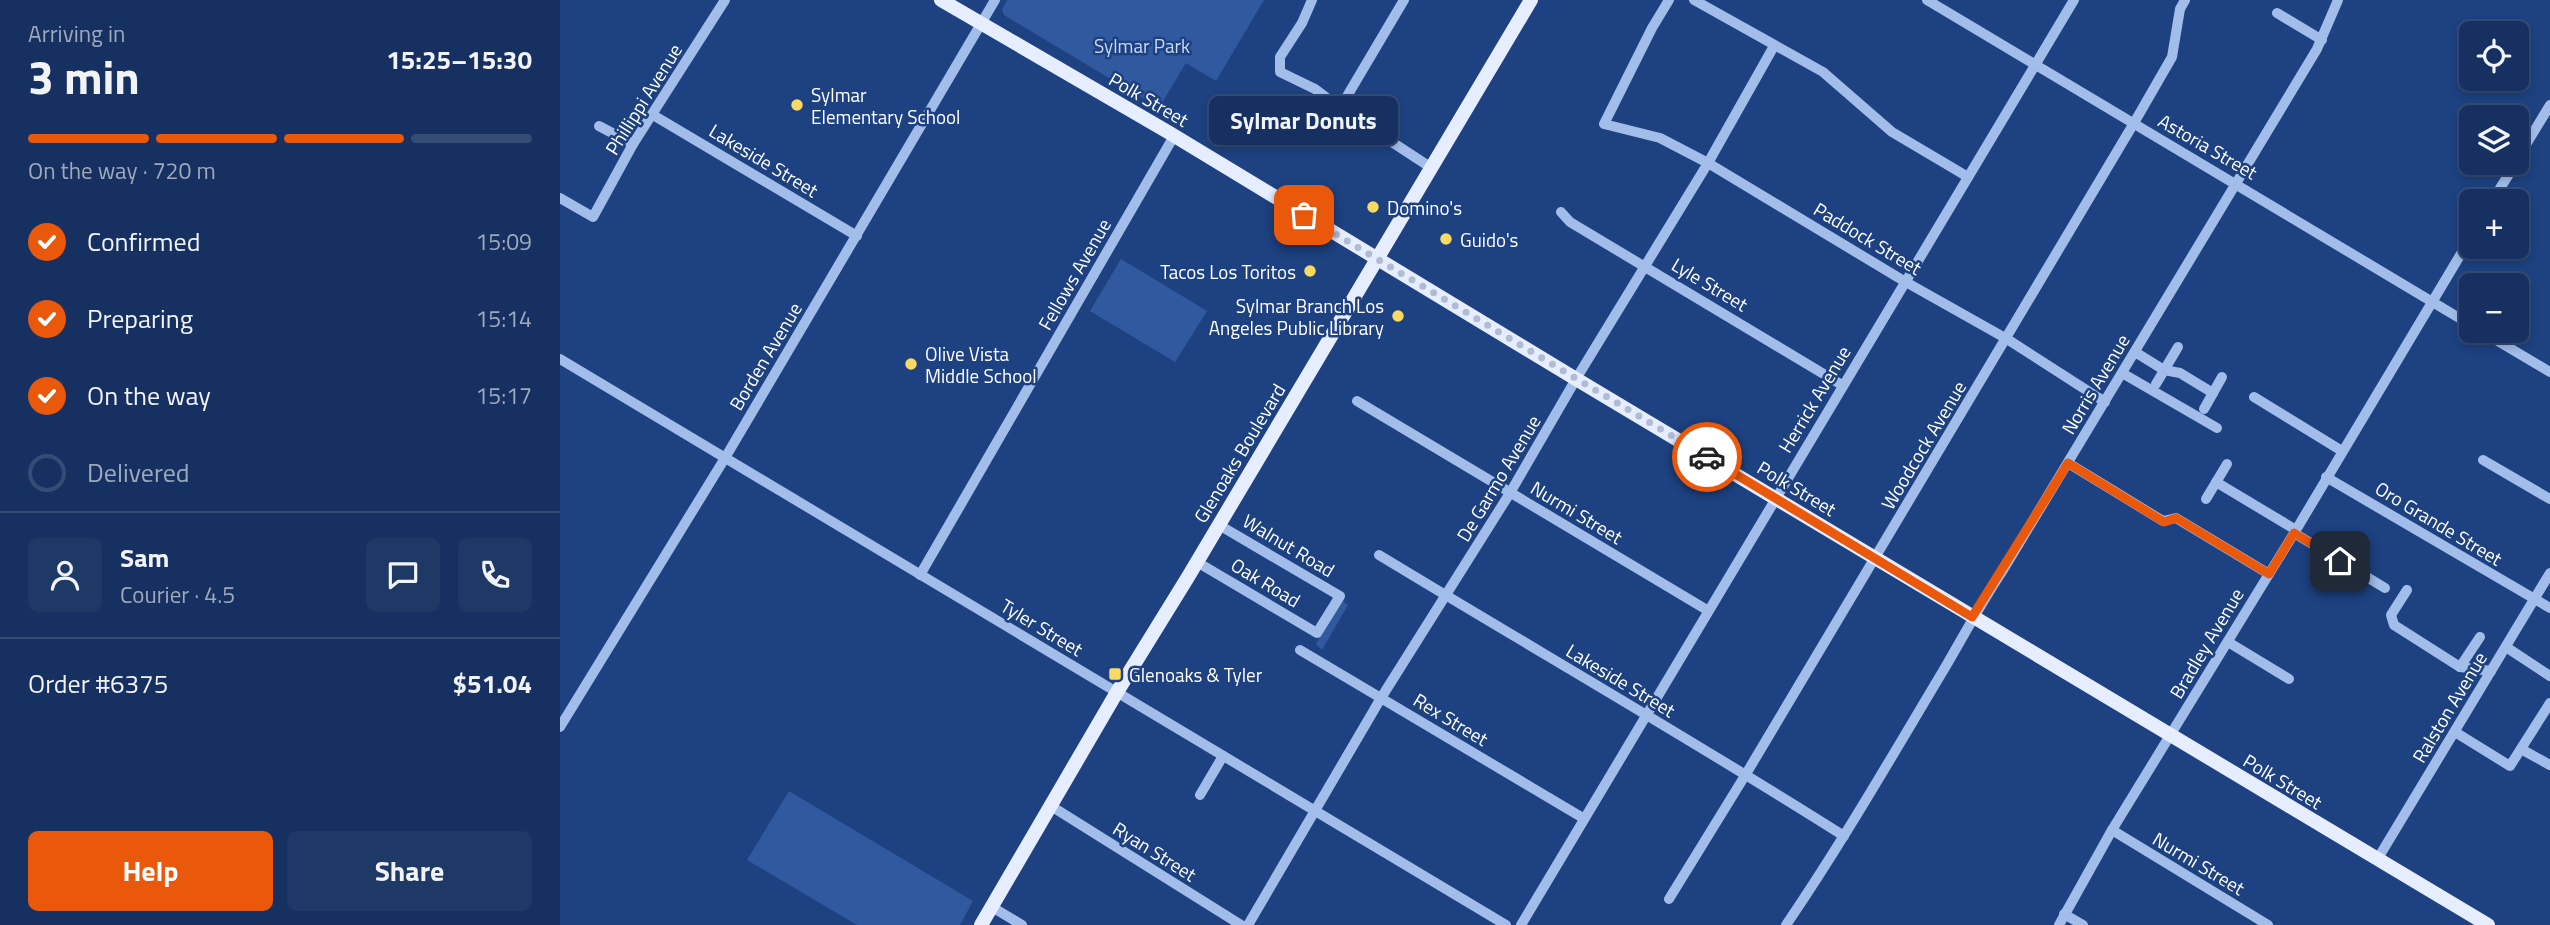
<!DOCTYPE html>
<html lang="en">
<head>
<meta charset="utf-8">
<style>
	body { margin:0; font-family:"Titillium Web",sans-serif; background:#1f3967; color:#f1f3f6; height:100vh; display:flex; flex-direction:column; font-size:26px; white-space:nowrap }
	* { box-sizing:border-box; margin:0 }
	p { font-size:23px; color:#9ea9bd }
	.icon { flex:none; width:38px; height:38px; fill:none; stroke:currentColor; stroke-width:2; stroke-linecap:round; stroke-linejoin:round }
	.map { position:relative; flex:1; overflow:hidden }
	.sheet { display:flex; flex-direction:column; background:#163161; width:560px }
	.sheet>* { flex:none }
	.controls { position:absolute; left:1899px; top:21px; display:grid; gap:14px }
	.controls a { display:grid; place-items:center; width:70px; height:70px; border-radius:10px; background:#163161; box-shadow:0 4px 10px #0003,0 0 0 2px #354c76; font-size:35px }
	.pin { position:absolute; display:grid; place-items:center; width:60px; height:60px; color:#fff; margin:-30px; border-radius:14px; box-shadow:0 4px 10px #0006 }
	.courier { position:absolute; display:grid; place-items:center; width:70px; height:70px; margin:-35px; border:5px solid #ea580c; border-radius:50%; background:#fff; color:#222; box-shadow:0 2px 9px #0007 }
	.bubble { position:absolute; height:49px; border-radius:10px; background:#163161; box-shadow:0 4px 10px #0003,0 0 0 2px #354c76; font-size:23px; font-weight:700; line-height:49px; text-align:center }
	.head em { font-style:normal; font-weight:700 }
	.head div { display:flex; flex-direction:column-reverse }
	.head { display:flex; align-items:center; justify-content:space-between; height:119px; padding:0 28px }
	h1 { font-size:46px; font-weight:700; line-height:52px }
	.bar { display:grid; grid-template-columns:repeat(4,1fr); gap:10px 7px; align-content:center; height:84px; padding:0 28px }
	.bar i { height:9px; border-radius:5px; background:#354c76 }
	.bar .selected { background:#ea580c }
	.bar p { grid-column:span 4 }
	.line { display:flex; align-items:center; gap:18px; padding:0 28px; border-top:2px solid #354c76 }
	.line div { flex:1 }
	.round { display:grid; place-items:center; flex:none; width:74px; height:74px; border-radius:10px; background:#1f3967 }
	ol { padding:0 28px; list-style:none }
	li { display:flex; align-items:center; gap:21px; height:77px }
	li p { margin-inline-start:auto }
	li .icon { padding:7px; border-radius:50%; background:#ea580c; color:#fff; stroke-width:4 }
	li:last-child { color:#9ea9bd }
	li i { width:38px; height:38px; border:4px solid #354c76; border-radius:50% }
	.primary-button { display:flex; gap:14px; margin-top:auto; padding:14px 28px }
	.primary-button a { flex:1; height:80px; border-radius:10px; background:#ea580c; color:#fff; font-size:28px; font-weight:700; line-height:80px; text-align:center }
	.primary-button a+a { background:#1f3967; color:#f1f3f6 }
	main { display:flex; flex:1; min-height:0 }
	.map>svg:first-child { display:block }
</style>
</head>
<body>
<main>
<section class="sheet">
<div class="head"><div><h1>3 min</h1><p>Arriving in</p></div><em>15:25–15:30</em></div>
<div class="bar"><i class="selected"></i><i class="selected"></i><i class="selected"></i><i></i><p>On the way · 720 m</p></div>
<ol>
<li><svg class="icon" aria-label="check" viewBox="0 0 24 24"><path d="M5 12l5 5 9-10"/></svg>Confirmed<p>15:09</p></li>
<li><svg class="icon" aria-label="check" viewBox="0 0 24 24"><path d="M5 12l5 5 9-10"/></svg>Preparing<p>15:14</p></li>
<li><svg class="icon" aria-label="check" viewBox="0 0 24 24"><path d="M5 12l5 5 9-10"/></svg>On the way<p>15:17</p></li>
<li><i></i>Delivered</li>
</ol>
<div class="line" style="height:126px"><a class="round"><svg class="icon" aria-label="person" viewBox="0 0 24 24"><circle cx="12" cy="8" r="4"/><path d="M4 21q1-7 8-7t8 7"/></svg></a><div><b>Sam</b><p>Courier · 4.5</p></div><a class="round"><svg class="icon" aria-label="chat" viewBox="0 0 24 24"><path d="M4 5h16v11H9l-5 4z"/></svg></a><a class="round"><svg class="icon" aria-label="phone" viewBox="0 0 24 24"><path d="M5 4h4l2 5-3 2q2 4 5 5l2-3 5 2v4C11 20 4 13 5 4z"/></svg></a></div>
<div class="line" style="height:91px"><div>Order #6375</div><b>$51.04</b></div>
<div class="primary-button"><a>Help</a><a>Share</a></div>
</section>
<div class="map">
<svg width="1990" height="925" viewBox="0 0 1990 925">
	<rect width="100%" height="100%" fill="#1d4181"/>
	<g fill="#3159a0">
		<polygon points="447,0 704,0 656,81 626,63 599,108 444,15 442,10"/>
		<polygon points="561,259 647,311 615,362 530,311"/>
		<polygon points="781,600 788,605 762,650 756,644"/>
		<polygon points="229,791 413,901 400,925 297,925 187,860"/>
	</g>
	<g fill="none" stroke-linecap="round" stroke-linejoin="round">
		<g stroke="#a2bde9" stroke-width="10">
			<polyline points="752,0 742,23 720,57 720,72 755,89 780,108 870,167"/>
			<polyline points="1109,0 1092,28 1044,124 1100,138 1148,163 1344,281 1447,339 1545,402"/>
			<polyline points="1134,0 1263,72 1332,132 1408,177"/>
			<polyline points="1367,0 1911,325"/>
			<polyline points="1717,13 1762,40"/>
			<polyline points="780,108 844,0"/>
			<polyline points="93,115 297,236"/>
			<polyline points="39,126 73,144"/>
			<polyline points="1956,161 1990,105"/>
			<polyline points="0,198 33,217 73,144 165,0"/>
			<polyline points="1932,201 1956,163"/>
			<polyline points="1001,212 1010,222 1282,385"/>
			<polyline points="1921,331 1990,372"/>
			<polyline points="1575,352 1604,370 1620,373 1653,393 1644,409"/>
			<polyline points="0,359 946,925"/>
			<polyline points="1562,373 1657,428"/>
			<polyline points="1596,384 1618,347"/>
			<polyline points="1653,393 1662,377"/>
			<polyline points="1694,397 1782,451"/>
			<polyline points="797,401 1147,610"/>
			<polyline points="1923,460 1990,499"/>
			<polyline points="1508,463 1603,521 1616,518 1709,574"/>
			<polyline points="1766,477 1990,608"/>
			<polyline points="1656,482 1736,530"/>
			<polyline points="1646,499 1667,464"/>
			<polyline points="1734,533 1825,588"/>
			<path d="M 819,555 C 974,649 1131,739 1284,836"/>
			<polyline points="637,562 757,633 780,596 659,525"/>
			<polyline points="360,575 614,136"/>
			<polyline points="1847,590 1831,615 1834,625 1900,667 1931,671"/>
			<polyline points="1668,642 1729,679"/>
			<polyline points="1946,647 1990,676"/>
			<polyline points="740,650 1023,818"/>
			<polyline points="1900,667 1920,637"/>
			<polyline points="0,727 165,458 435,0"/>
			<polyline points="1895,732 1950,766 1990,703"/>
			<polyline points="1961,749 1990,765"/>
			<polyline points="640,795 663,756"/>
			<polyline points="491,806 681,925"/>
			<polyline points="1552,830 1708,925"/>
			<polyline points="1817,860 1990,573"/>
			<polyline points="1109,899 1186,774 1574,123 1612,57 1620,9 1625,0"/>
			<polyline points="432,907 462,925"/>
			<polyline points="1504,914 1523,925"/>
			<polyline points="688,925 821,698 950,493 1016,379 1148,163 1214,46"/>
			<polyline points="961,925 1514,0"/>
			<path d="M 1226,925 C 1282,843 1332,756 1383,671 C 1403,637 1421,603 1443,570 L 1757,49 L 1778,0"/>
			<polyline points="1499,925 1552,830 1736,530 1911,237"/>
		</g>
		<g stroke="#e6edfe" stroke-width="14">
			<polyline points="381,0 608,132 1016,379 1928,925"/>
			<polyline points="421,925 557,692 628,577 971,0"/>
		</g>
	</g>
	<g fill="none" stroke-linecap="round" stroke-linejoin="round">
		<polyline stroke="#b0bcd3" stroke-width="7" stroke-dasharray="0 12.6" points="744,215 1147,457"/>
		<polyline stroke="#ea580c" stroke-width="9" points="1147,457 1412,617 1508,463 1604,522 1616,518 1709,574 1734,533 1780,561"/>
	</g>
	<g fill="#f8d961" stroke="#1d4181" stroke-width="2.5">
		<circle cx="237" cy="105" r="7"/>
		<circle cx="813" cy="207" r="7"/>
		<circle cx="886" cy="239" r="7"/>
		<circle cx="750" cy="271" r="7"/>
		<circle cx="838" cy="316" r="7"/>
		<circle cx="351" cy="364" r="7"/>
		<rect x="548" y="667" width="14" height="14" rx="3.5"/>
	</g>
	<g text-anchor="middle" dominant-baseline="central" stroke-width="5" stroke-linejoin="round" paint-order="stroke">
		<g font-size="19" fill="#c7d9f7" stroke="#1d4181">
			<text x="582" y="45">Sylmar Park</text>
		</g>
		<g font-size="19" fill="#fff" stroke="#1d4181" text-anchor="start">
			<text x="251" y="94">Sylmar<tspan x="251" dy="22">Elementary School</tspan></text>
			<text x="827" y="207">Domino's</text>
			<text x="900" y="239">Guido's</text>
			<text x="736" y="271" text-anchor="end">Tacos Los Toritos</text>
			<text x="824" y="305" text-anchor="end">Sylmar Branch Los<tspan x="824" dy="22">Angeles Public Library</tspan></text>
			<text x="365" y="353">Olive Vista<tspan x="365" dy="22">Middle School</tspan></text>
			<text x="569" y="674">Glenoaks &amp; Tyler</text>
		</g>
		<g font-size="19" fill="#fff" stroke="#1d4181">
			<text transform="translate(83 99) rotate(-58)">Phillippi Avenue</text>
			<text transform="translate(589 99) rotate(30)">Polk Street</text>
			<text transform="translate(1648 146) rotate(30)">Astoria Street</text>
			<text transform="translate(204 160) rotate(31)">Lakeside Street</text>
			<text transform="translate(1308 238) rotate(31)">Paddock Street</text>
			<text transform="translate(514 274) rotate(-60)">Fellows Avenue</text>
			<text transform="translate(1150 284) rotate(31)">Lyle Street</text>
			<text transform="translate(205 356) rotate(-59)">Borden Avenue</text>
			<text transform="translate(1535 384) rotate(-59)">Norris Avenue</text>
			<text transform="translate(1254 399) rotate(-59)">Herrick Avenue</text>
			<text transform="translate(1363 445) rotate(-59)">Woodcock Avenue</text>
			<text transform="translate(679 453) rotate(-59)">Glenoaks Boulevard</text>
			<text transform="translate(938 478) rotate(-59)">De Garmo Avenue</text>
			<text transform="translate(1237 488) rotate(31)">Polk Street</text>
			<text transform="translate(1017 512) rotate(31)">Nurmi Street</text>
			<text transform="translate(1879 523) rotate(31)">Oro Grande Street</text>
			<text transform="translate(729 545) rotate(31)">Walnut Road</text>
			<text transform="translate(706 582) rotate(31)">Oak Road</text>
			<text transform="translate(482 627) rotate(31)">Tyler Street</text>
			<text transform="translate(1646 643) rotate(-59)">Bradley Avenue</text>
			<text transform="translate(1061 680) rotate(31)">Lakeside Street</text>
			<text transform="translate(1889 707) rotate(-59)">Ralston Avenue</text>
			<text transform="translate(891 719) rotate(31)">Rex Street</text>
			<text transform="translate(1723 781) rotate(31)">Polk Street</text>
			<text transform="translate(595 851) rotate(32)">Ryan Street</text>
			<text transform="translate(1639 863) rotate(31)">Nurmi Street</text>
		</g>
	</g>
</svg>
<div class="controls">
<a><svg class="icon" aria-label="locate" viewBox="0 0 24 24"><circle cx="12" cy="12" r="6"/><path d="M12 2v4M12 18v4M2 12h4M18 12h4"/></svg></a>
<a><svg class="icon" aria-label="layers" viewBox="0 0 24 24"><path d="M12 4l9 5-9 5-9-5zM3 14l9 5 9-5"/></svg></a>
<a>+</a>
<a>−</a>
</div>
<div class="pin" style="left:744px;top:215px;background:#ea580c"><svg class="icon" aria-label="bag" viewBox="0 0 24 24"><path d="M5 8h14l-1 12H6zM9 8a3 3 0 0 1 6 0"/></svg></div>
<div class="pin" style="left:1780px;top:561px;background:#1f2937"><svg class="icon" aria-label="home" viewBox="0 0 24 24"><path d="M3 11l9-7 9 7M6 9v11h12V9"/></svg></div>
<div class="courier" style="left:1147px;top:457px"><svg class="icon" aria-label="car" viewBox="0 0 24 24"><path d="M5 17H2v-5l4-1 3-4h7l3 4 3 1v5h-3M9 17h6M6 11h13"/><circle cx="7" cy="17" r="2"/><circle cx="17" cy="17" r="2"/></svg></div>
<div class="bubble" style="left:649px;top:96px;width:189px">Sylmar Donuts</div>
</div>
</main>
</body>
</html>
